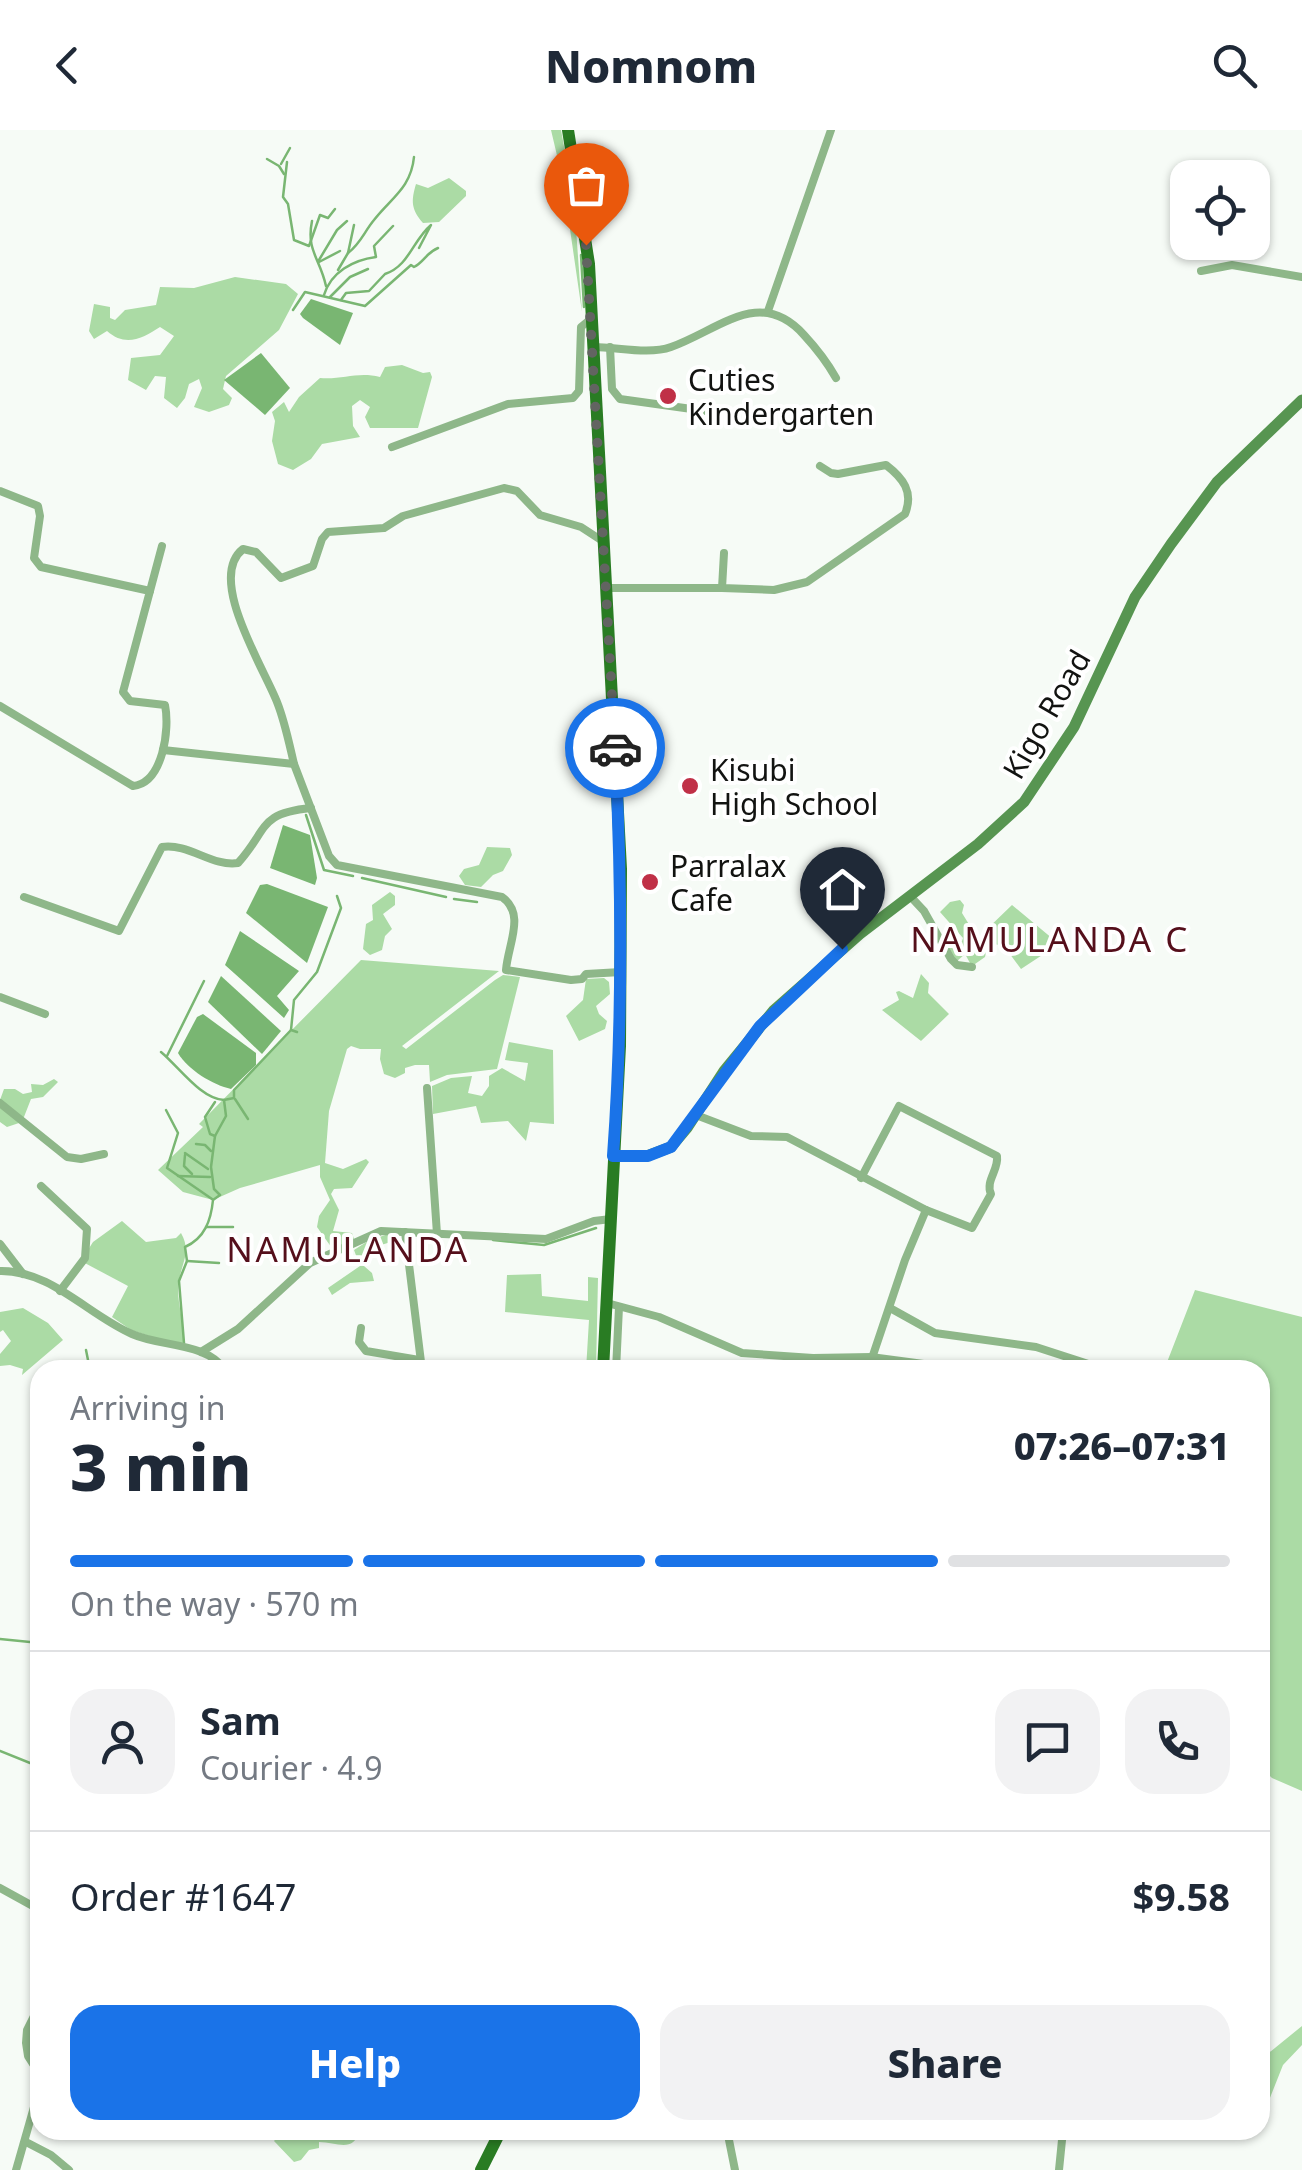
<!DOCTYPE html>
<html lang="en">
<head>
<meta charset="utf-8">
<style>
	body { margin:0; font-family:"Noto Sans",sans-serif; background:#f2f2f3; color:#1f2937; height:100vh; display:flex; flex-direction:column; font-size:38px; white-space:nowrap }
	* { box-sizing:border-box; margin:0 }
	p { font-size:32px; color:#747a83 }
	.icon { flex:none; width:55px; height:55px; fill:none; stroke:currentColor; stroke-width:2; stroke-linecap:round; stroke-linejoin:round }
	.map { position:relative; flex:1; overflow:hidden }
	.panel { position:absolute; left:30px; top:1230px; width:1240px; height:780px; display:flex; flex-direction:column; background:#fff; border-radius:30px; box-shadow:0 2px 8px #0004 }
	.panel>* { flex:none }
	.fabs { position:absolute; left:1170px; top:30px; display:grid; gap:20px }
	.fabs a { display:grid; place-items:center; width:100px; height:100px; border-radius:20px; background:#fff; box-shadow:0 2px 8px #0004; font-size:50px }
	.pin { position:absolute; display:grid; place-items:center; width:85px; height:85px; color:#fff; margin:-102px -42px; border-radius:50% 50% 50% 0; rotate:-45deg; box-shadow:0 0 10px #0007 }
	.pin .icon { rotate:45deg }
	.courier { position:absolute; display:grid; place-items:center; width:100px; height:100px; margin:-50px; border:8px solid #1a73e8; border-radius:50%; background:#fff; color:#222; box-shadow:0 2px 12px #0007 }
	.overview em { font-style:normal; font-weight:800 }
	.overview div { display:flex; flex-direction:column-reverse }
	.overview { display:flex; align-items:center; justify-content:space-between; height:170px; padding:0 40px }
	h1 { font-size:65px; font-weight:800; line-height:75px }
	.bar { display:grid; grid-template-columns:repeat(4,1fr); gap:15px 10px; align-content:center; height:120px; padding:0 40px }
	.bar i { height:12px; border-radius:8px; background:#e0e1e3 }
	.bar .on { background:#1a73e8 }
	.bar p { grid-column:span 4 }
	.line { display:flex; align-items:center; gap:25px; padding:0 40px; border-top:2px solid #e0e1e3 }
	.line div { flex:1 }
	.round { display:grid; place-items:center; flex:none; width:105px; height:105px; border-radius:30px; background:#f2f2f3 }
	.primary-button { display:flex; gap:20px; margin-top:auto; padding:20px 40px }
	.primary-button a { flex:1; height:115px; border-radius:30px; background:#1a73e8; color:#fff; font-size:40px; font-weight:800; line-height:115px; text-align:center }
	.primary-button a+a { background:#f2f2f3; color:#1f2937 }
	header { display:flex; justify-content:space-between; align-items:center; height:130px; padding:0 40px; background:#fff; font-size:45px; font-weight:800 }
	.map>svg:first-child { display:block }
</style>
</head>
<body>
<header><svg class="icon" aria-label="back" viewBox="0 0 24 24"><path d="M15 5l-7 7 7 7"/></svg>Nomnom<svg class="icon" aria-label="search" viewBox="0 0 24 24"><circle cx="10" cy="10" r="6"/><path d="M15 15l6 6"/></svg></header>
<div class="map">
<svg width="1302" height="2040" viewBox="0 0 1302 2040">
	<rect width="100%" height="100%" fill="#f6fbf6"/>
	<g fill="#abdba5">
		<polygon points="551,0 561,0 574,71 582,182 563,51"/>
		<path d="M 449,48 L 466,61 L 466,66 L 439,92 L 423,93 C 411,79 411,71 416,54 L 428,58 Z"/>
		<path d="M 235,147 L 286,154 L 298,164 L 279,200 L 226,246 L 223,259 L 232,268 L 229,275 L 209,282 L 194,277 L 202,258 L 199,249 L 189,254 L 185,268 L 177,278 L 164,268 L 166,247 L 155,246 L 146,260 L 128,250 L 131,228 L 160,225 L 174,206 L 160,197 C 142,209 125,217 107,201 L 94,209 L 89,201 L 94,174 L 110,177 L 110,188 L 115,190 L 125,180 L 156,175 L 160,157 L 194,158 Z"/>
		<path d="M 402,235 L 423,243 L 430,242 L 432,247 L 418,298 L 370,298 L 365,287 L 370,277 L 360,270 L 352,276 L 353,296 L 360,307 L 322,314 L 311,329 L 293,340 L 278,334 L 272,311 L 275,291 L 272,282 L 284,272 L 289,282 L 299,267 L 320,248 C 342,250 358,241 380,247 L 385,237 Z"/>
		<polygon points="487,717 510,718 512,725 503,741 493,745 481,757 465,755 459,746 464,739 479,735"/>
		<polygon points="390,762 395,766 395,775 383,784 392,799 385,806 382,820 370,825 363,819 366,794 373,790 372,775"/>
		<polygon points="960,770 964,775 962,783 986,822 985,827 975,834 970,833 965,824 956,832 944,814 949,810 962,811 963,808 940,782 950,772"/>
		<polygon points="1012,775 1059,814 1021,839 1001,812 997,815 984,802"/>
		<polygon points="361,830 499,841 402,916 406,919 495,850 503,845 520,847 497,939 447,945 430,952 429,935 415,935 405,938 405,943 395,948 384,944 380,929 381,919 360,919 351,916 347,919 329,981 325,1033 343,1039 366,1029 369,1032 352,1058 334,1059 331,1064 339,1080 333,1101 352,1103 354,1109 334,1121 317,1097 319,1086 330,1070 320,1047 320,1035 240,1058 213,1070 183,1062 158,1040 203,997 199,994"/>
		<polygon points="921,844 929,853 928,863 949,884 921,911 882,880 899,870 896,862 899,861 913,868"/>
		<polygon points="604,848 609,852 610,864 596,876 599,884 607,891 605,899 579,911 566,886 583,870 586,849"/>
		<polygon points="509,912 553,920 554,994 530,992 526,1011 508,991 481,993 476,976 433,984 432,956 451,948 472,946 468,963 482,966 489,956 489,946 502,938 525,951 528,933 505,930"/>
		<polygon points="54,949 58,952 43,967 31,969 22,992 7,997 0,992 0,970 4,959 15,959 23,964 32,962 31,954 43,955"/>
		<path d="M 122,1091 L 146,1112 L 176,1108 L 181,1103 C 191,1121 183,1130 179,1150 C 175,1171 186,1195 184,1217 L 131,1200 L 112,1187 L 128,1156 L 81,1131 L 93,1112 Z"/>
		<polygon points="394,1102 400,1109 375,1117 364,1136 372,1143 374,1151 350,1153 332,1165 328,1158 360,1136 354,1120 368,1111"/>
		<polygon points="541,1144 542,1166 588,1171 588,1147 598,1148 596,1240 586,1240 589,1190 505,1182 507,1145"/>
		<polygon points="1195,1160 1302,1187 1302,1661 1272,1648 1260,1636 1260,1240 1164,1240"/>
		<polygon points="23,1178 48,1193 63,1210 22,1245 23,1239 10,1235 0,1236 0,1224 11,1211 3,1200 0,1202 0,1182"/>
		<polygon points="1302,1896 1302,1915 1283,1935 1260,1993 1260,1930"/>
		<path d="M 283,2000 L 327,2000 L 345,2009 L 349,2000 L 360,2000 C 353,2024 337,2012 319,2012 L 319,2018 L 309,2020 L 301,2030 L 294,2032 L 274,2011 Z"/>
	</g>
	<g fill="#79b672">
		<polygon points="311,169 353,183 340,215 303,188 300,184"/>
		<polygon points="261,223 290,258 265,285 224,250"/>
		<polygon points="283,695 310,705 317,748 315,755 270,738"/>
		<polygon points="267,754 328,777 307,833 246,783 260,755"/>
		<polygon points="240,801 299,841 277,866 289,880 284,888 225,835"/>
		<polygon points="221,846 281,901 262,924 208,872"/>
		<path d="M 203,884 L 256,923 L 256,935 L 231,959 C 213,955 188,940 178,923 L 197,887 Z"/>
	</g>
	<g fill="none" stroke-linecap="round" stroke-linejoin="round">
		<g stroke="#79b672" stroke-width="2.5">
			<polyline points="267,29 279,36 284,44"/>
			<polyline points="287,32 283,67 288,74 294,110 309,116 320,85 328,88 335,79"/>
			<polyline points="281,34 290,18"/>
			<path d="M 312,91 C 306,121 320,128 326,156"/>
			<path d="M 348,123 C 361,113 364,102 374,90 C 391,68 411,58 414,27"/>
			<polyline points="581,125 584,177"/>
			<polyline points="319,130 337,100 347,91"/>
			<polyline points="319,132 340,121"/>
			<polyline points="338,140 348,123 354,95"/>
			<path d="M 324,165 C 331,142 353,130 376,127 L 374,116 L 393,96"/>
			<polyline points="330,167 350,147 368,139"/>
			<path d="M 341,170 L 346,163 L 369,161 L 385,144 C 409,136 413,110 431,95 L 419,118"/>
			<path d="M 293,180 L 305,162 L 365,176 L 411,135 L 414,137 C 424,132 426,123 438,118"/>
			<polyline points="306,685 324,740 353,746"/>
			<polyline points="362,748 446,767"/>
			<polyline points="454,769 477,772"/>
			<polyline points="291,900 294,870 317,842 341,778 337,766"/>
			<path d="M 161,922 C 179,937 201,969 224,970 L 226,986 L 215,1006 L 211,1037 L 214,1059 L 220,1065 L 213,1070 C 211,1090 205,1108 185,1117 L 187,1131 L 179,1151 L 184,1213"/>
			<polyline points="167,926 204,851"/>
			<polyline points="235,969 248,989"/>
			<polyline points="224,970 234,968 234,960 291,900 297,902"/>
			<polyline points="166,980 178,1003 167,1038 212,1069"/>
			<polyline points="215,1006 210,1004 205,987 215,972"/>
			<polyline points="196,1014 205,1015 211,1021"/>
			<polyline points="185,1023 208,1039"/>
			<polyline points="185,1025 184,1036 192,1044"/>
			<polyline points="178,1046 210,1047"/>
			<polyline points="206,1097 233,1097"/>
			<polyline points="493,1110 544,1115 596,1098"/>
			<polyline points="187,1131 219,1133"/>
			<polyline points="86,1220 90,1240"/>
			<polyline points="0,1509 40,1513"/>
			<polyline points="0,1621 40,1637"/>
		</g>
		<g stroke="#8eb789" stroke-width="8">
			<polyline points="1201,141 1232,135 1302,147"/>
			<polyline points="768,181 831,0"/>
			<path d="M 594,217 C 617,217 649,225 671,217 C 719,200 760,156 804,205 C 817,219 827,232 836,248"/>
			<polyline points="610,217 612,259 620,269 706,281"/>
			<polyline points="392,317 508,274 573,268 579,261 581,197 592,188"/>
			<path d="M 0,361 L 38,376 L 40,386 L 34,428 L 41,437 L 150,461 L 123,562 L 130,571 L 165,575 C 170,599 163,653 133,656 L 0,576"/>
			<path d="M 724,423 L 722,458 L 774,460 L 807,452 L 905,384 C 914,362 903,348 886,335 L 838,344 L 831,343 L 820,336"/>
			<polyline points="607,458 722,458"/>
			<polyline points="150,461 162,416"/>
			<path d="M 163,620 L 294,634 L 329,726 L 337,735 L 502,767 C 526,784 508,814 506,840 L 571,850 L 582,849 L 586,844 L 621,842"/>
			<path d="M 294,634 C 289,613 285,592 277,572 C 264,538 206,448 243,419 L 256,422 L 281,448 L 313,436 L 322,409 L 328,402 L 384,398 L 403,386 L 504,358 L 517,361 L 540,385 L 581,397 L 604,412"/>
			<polyline points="910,766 924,781 951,829 957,835 972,837"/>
			<path d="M 24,767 L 119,801 L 162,717 C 189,713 212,737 238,733 C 268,700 258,683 311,678"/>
			<polyline points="0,867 45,884"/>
			<polyline points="427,958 437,1104"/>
			<polyline points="0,973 67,1027 81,1029 104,1024"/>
			<polyline points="696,985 751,1006 787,1007 926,1080 905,1130 868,1240"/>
			<path d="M 861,1048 L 899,976 L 997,1026 C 999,1040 985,1051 991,1064 L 972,1098 L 926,1080"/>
			<polyline points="41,1056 87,1099 85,1128 60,1161"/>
			<polyline points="405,1102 422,1240"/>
			<polyline points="0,1114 23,1144"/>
			<path d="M 0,1141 C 51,1140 88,1185 132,1204 C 161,1217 206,1212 225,1240"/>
			<polyline points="607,1173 659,1187 742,1223 813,1228 871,1227 946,1237 992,1239"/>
			<polyline points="890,1178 935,1203 1036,1217 1107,1240"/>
			<polyline points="361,1198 359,1212 366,1221 419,1230"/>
			<polyline points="201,1222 238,1199 310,1133 381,1101 546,1109 594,1091 611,1089"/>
			<polyline points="616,1240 619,1177"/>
			<polyline points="0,1758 40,1780"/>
			<polyline points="727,2000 735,2040"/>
			<polyline points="26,2012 51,2025 69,2040"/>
			<polyline points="16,2040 40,1956 37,1940 28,1926 26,1913 27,1900 40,1874"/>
			<polyline points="1059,2040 1063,2000"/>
		</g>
		<polyline stroke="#579551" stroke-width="11" points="613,1026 647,1026 671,1017 687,998 724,941 774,880 860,804 978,714 1024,672 1074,597 1135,467 1171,414 1217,352 1302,270"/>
		<g stroke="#297c23" stroke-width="12">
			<polyline points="568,0 589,134 621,739 620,916 603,1240"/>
			<polyline points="481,2040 501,2000"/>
		</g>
	</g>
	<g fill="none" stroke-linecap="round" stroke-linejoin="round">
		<polyline stroke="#626461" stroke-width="10" stroke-dasharray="0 18" points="586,115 615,618"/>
		<path stroke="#1a73e8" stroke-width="12" d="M 615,618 C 622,755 623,890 613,1026 L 648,1026 L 671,1017 L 760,896 L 842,819"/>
	</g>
	<g fill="#c03047" stroke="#fff" stroke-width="4">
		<circle cx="668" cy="266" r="10"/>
		<circle cx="690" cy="656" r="10"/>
		<circle cx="650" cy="752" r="10"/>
	</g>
	<g text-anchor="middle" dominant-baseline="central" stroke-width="8" stroke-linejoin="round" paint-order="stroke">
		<g font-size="30" fill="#121311" stroke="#fff" text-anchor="start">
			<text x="688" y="249">Cuties<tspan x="688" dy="34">Kindergarten</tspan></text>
			<text x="710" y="639">Kisubi<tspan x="710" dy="34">High School</tspan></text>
			<text x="670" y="735">Parralax<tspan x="670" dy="34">Cafe</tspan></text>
		</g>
		<g font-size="30" fill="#121311" stroke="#fff">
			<text transform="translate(1046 584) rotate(-60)">Kigo Road</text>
		</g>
		<g font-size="35" letter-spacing="2.5" fill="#550f1b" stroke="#fff">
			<text x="1050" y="808">NAMULANDA C</text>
			<text x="348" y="1118">NAMULANDA</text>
		</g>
	</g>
</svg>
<div class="fabs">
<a><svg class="icon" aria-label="locate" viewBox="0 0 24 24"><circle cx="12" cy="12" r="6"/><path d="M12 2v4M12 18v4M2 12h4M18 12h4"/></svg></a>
</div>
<div class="pin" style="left:586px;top:115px;background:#ea580c"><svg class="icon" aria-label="bag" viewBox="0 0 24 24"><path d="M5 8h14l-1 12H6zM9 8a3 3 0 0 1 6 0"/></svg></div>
<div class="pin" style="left:842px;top:819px;background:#1f2937"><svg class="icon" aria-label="home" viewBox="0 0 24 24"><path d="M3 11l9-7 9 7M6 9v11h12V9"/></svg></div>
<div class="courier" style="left:615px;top:618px"><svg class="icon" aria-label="car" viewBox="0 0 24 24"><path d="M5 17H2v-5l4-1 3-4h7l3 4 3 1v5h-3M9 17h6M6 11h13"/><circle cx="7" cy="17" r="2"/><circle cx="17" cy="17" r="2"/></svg></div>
<section class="panel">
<div class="overview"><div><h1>3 min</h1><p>Arriving in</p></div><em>07:26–07:31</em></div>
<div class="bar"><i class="on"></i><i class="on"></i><i class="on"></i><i></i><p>On the way · 570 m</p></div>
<div class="line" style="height:180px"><a class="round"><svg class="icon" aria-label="person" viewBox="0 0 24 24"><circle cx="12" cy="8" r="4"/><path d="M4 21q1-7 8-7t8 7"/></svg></a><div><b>Sam</b><p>Courier · 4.9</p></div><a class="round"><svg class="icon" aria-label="chat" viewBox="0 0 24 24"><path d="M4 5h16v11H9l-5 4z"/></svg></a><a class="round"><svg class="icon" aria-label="phone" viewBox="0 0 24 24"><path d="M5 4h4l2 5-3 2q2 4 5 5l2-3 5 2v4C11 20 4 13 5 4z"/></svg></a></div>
<div class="line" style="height:130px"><div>Order #1647</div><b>$9.58</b></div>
<div class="primary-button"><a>Help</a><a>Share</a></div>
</section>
</div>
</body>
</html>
